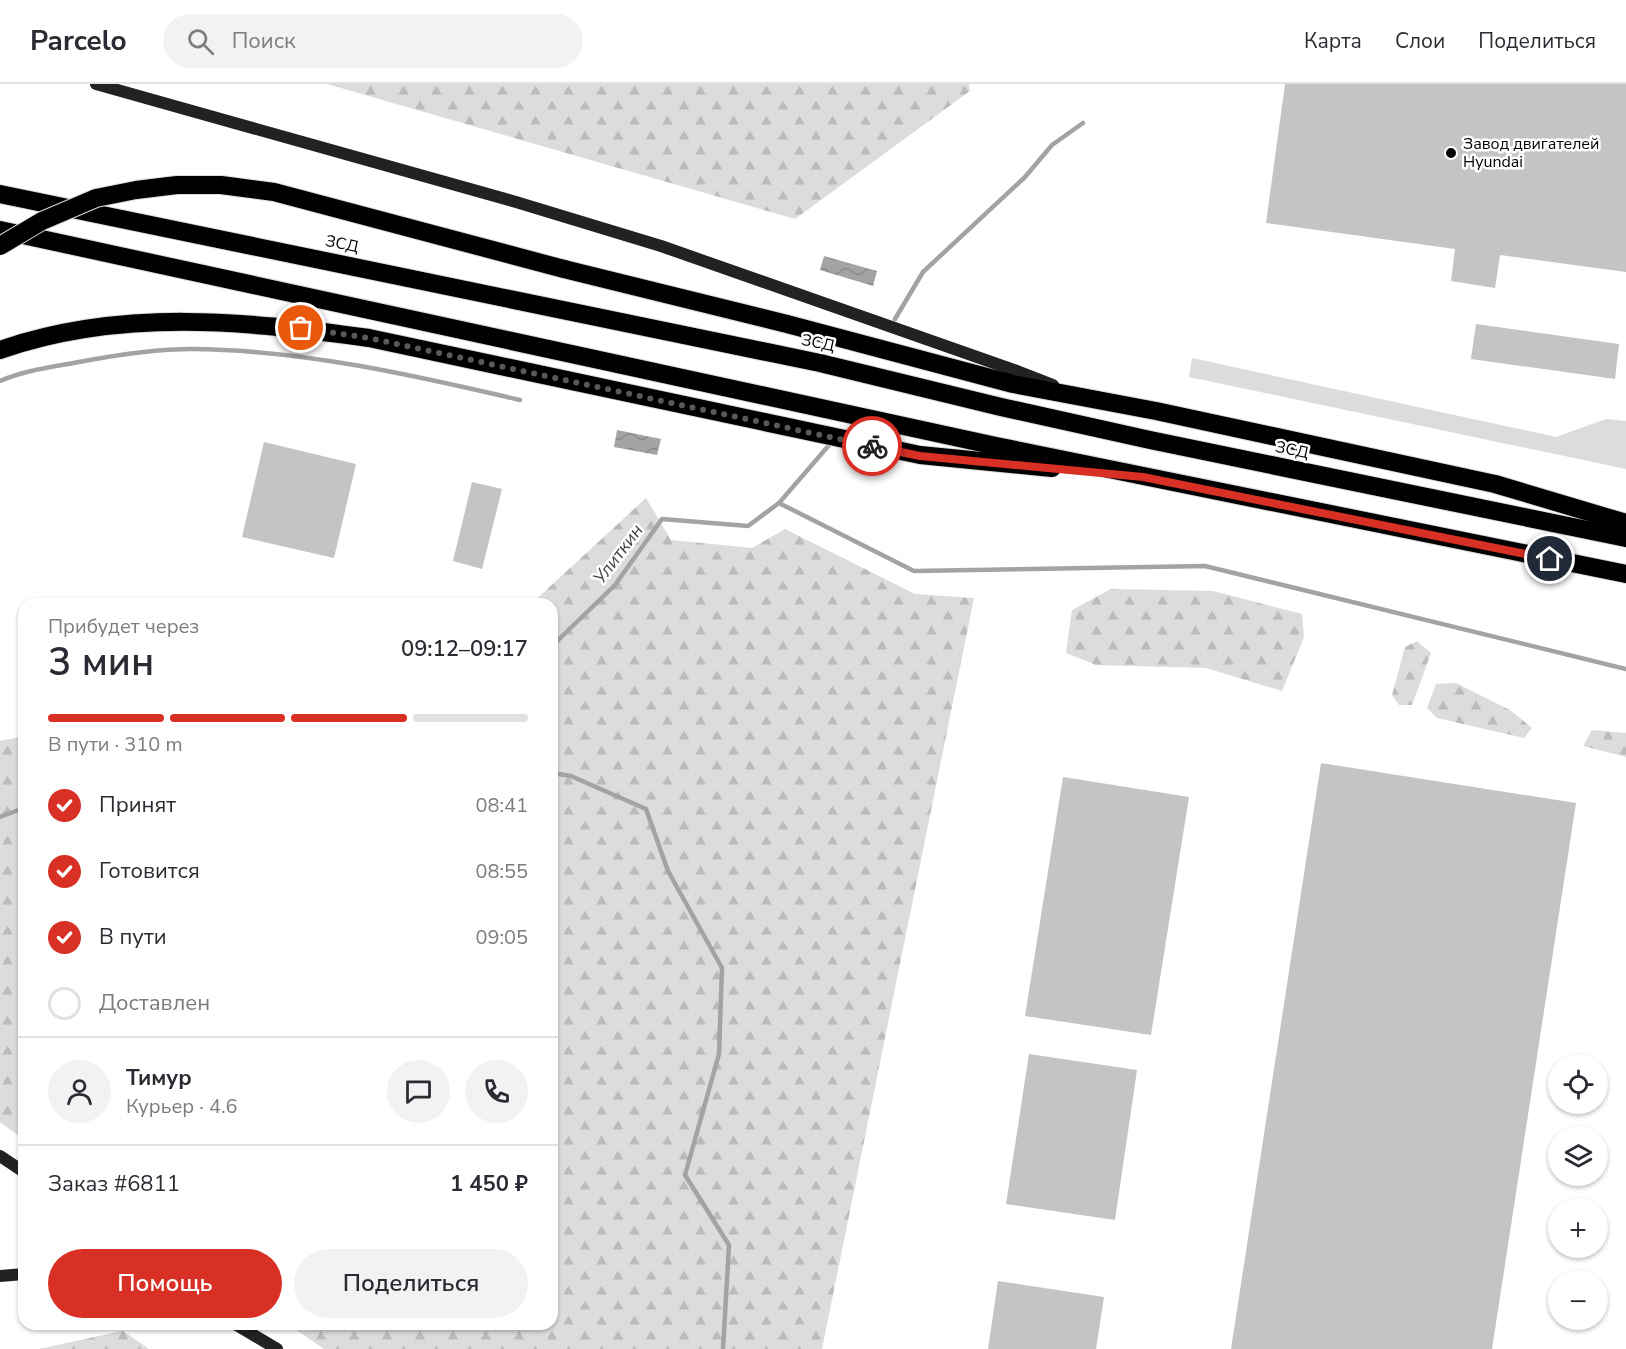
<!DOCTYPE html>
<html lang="ru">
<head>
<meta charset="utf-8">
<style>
	body { margin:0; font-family:"Nunito Sans",sans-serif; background:#f2f2f3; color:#2b2b33; height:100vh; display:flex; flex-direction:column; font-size:22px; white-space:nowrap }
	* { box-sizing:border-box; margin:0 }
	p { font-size:20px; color:#7c7c81 }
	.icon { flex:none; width:33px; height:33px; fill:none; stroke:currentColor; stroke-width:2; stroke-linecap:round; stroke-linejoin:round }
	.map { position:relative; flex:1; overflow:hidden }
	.panel { position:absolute; left:18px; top:514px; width:540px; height:732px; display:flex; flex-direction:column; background:#fff; border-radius:18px; box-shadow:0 2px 4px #0004 }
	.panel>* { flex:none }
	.buttons { position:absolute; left:1548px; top:970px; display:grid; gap:12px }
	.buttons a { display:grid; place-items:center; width:60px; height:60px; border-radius:50%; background:#fff; box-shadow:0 2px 4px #0004; font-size:30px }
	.pin { position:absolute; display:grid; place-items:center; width:51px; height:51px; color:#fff; margin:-26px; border:3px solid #fff; border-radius:50%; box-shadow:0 2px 6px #0007 }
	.courier { position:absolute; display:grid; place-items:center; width:60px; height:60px; margin:-30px; border:4px solid #d93025; border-radius:50%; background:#fff; color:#222; box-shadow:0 2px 8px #0007 }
	.head em { font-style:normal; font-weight:600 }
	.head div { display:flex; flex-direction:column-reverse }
	.head { display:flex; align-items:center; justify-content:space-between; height:102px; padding:0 30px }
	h1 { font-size:39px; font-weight:600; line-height:45px }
	.bar { display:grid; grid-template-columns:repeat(4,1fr); gap:9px 6px; align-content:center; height:72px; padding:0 30px }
	.bar i { height:8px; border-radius:4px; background:#e1e1e2 }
	.bar .on { background:#d93025 }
	.bar p { grid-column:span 4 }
	.line { display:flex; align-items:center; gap:15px; padding:0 30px; border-top:2px solid #e1e1e2 }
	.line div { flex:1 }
	.round { display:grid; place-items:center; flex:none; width:63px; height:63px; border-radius:32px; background:#f2f2f3 }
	ol { padding:0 30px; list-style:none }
	li { display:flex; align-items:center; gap:18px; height:66px }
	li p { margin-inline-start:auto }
	li .icon { padding:6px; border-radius:50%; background:#d93025; color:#fff; stroke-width:4 }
	li:last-child { color:#7c7c81 }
	li i { width:33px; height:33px; border:3px solid #e1e1e2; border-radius:50% }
	.primary-button { display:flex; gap:12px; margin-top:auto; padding:12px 30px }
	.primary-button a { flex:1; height:69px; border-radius:36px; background:#d93025; color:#fff; font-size:24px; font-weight:600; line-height:69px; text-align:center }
	.primary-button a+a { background:#f2f2f3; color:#2b2b33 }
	header { display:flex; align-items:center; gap:36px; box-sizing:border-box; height:84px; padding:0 30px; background:#fff; border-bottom:2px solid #e1e1e2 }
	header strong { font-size:28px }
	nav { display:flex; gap:33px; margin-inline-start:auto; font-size:21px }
	.search { width:420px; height:54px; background:#f2f2f3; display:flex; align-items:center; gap:15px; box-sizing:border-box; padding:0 21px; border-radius:33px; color:#7c7c81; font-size:22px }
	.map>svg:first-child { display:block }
</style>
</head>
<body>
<header>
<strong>Parcelo</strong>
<div class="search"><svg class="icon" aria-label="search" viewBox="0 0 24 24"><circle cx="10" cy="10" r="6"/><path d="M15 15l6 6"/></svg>Поиск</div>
<nav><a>Карта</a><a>Слои</a><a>Поделиться</a></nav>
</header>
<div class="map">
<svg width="1626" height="1265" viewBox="0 0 1626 1265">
	<defs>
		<pattern id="forest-firs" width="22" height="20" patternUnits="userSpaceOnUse" patternTransform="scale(1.5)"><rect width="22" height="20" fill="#dcdcdc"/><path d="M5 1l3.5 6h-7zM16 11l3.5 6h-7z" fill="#bbb"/></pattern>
		<pattern id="water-waves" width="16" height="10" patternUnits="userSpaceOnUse" patternTransform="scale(1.5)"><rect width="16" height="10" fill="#a3a3a3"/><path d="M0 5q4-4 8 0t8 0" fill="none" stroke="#8b8b8b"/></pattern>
	</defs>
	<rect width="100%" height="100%" fill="#fff"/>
	<polygon fill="#dcdcdc" points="1192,274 1556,353 1606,335 1626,337 1626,385 1189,293"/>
	<g fill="url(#forest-firs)">
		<polygon points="327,0 969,0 970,7 795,135"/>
		<polygon points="646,414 671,456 752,464 785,445 915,510 974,514 822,1265 324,1265 289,1241 552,1240 552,520 531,520"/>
		<polygon points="1111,505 1213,507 1302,530 1304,553 1282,607 1206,584 1096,581 1066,569 1072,526"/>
		<polygon points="1417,557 1431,569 1412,621 1399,621 1392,611 1405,563"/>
		<polygon points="1456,599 1510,626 1532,644 1524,654 1437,634 1427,624 1436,600"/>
		<polygon points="1592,646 1626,649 1626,673 1583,662"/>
		<polygon points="24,652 24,1056 0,1038 0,657"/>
		<polygon points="123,1247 149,1265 39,1265 122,1247"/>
	</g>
	<g fill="url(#water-waves)">
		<polygon points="824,172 877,187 873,202 820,186"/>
		<polygon points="617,346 661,355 657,371 614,363"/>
	</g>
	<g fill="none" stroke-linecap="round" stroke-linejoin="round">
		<g stroke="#a3a3a3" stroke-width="4.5">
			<polyline points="895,235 923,188 1025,93 1052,61 1083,39"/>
			<path d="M 0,297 C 25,286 52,283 79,278 C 116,271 155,265 192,265 C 303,266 413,291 520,316"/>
			<polyline points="779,419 914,487 1205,482 1626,585"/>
			<polyline points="552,562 615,501 662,435 748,442 779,419 830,360"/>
			<polyline points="552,689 571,692 646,725 668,787 722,884 719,970 685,1091 729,1161 723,1265"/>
			<polyline points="0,733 24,724"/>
		</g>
	</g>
	<g fill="#c4c4c4">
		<polygon points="1285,0 1626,0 1626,188 1500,171 1495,204 1451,197 1455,165 1266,139"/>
		<polygon points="1476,240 1619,260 1615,295 1471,275"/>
		<polygon points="264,358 356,380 334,474 242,453"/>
		<polygon points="472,398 502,405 482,485 453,477"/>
		<polygon points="1321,679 1576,719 1492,1265 1231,1265"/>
		<polygon points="1063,693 1189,713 1151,951 1025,932"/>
		<polygon points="1029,970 1137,986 1115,1136 1006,1120"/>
		<polygon points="998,1197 1104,1213 1096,1265 988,1265"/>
	</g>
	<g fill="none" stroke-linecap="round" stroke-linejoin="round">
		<defs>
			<g id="motorway">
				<polyline points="0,110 820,279 1001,323 1150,356 1626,454"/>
				<polyline points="0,146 996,362 1626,490"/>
				<polyline points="564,185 787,240 1013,300 1156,327 1495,400 1626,439"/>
				<path d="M 0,266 C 122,224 244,237 369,254 L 920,371 L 1052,384"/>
			</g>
		</defs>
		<use href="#motorway" stroke="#dbdbdb" stroke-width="20"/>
		<g stroke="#222" stroke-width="12">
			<polyline points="96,0 516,118 661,162 1017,287 1053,301"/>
			<polyline points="0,1072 24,1088"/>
			<polyline points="0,1192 24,1190"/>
			<polyline points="235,1240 277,1265"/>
		</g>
		<use href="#motorway" stroke="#000" stroke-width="18"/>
		<defs>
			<polyline id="motorway-bridge" points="0,162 42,137 96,114 136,106 177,101 221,101 274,108 564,185"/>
		</defs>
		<use href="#motorway-bridge" stroke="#dbdbdb" stroke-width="20" stroke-linecap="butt"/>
		<use href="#motorway-bridge" stroke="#000" stroke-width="18"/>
	</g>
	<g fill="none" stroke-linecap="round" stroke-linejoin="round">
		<polyline stroke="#595959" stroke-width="6" stroke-dasharray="0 10.8" points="301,244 369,254 872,362"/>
		<polyline stroke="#d93025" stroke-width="8" points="872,362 920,372 1143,393 1550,475"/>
	</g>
	<circle fill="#000" stroke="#fff" stroke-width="2" cx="1451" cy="69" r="6"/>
	<g text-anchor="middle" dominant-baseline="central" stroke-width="5" stroke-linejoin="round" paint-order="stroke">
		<g font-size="16" fill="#000" stroke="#fff" text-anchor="start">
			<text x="1463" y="60">Завод двигателей<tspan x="1463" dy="18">Hyundai</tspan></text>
		</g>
		<g font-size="16" fill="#000" stroke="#fff">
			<text transform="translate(342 160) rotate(12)">ЗСД</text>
			<text transform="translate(818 259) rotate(12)">ЗСД</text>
			<text transform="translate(1292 366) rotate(12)">ЗСД</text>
		</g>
		<g font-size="18" font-style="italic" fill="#444" stroke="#fff">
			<text transform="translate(618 470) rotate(-53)">Улиткин</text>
		</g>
	</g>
</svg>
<div class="buttons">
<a><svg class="icon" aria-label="locate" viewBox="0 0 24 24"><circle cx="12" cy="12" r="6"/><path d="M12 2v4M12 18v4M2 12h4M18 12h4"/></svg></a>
<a><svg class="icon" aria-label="layers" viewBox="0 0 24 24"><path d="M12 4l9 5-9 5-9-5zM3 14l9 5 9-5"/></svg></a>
<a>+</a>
<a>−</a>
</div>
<div class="pin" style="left:301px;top:244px;background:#ea580c"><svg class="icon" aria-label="bag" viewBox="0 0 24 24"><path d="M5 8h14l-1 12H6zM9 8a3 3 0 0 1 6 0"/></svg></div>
<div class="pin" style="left:1550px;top:475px;background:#1f2937"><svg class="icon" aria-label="home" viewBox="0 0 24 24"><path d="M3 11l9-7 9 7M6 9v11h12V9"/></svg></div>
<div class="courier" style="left:872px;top:362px"><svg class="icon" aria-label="bike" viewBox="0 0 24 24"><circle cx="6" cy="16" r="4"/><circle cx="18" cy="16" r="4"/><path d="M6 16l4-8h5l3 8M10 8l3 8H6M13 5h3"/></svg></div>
<section class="panel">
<div class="head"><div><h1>3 мин</h1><p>Прибудет через</p></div><em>09:12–09:17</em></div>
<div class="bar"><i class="on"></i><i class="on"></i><i class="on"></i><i></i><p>В пути · 310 m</p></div>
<ol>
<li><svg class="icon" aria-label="check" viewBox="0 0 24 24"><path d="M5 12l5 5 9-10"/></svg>Принят<p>08:41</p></li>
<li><svg class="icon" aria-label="check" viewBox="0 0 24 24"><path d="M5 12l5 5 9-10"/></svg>Готовится<p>08:55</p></li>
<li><svg class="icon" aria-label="check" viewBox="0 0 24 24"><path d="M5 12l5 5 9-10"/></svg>В пути<p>09:05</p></li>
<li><i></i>Доставлен</li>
</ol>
<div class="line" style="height:108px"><a class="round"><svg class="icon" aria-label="person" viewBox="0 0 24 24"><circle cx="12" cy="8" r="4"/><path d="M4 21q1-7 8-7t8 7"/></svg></a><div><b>Тимур</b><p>Курьер · 4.6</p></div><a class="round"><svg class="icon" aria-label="chat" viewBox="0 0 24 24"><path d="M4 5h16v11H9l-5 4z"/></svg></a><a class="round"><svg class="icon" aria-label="phone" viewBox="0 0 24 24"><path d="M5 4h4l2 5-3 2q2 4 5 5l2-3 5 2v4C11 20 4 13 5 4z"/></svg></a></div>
<div class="line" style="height:78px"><div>Заказ #6811</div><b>1 450 ₽</b></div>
<div class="primary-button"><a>Помощь</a><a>Поделиться</a></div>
</section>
</div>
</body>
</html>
